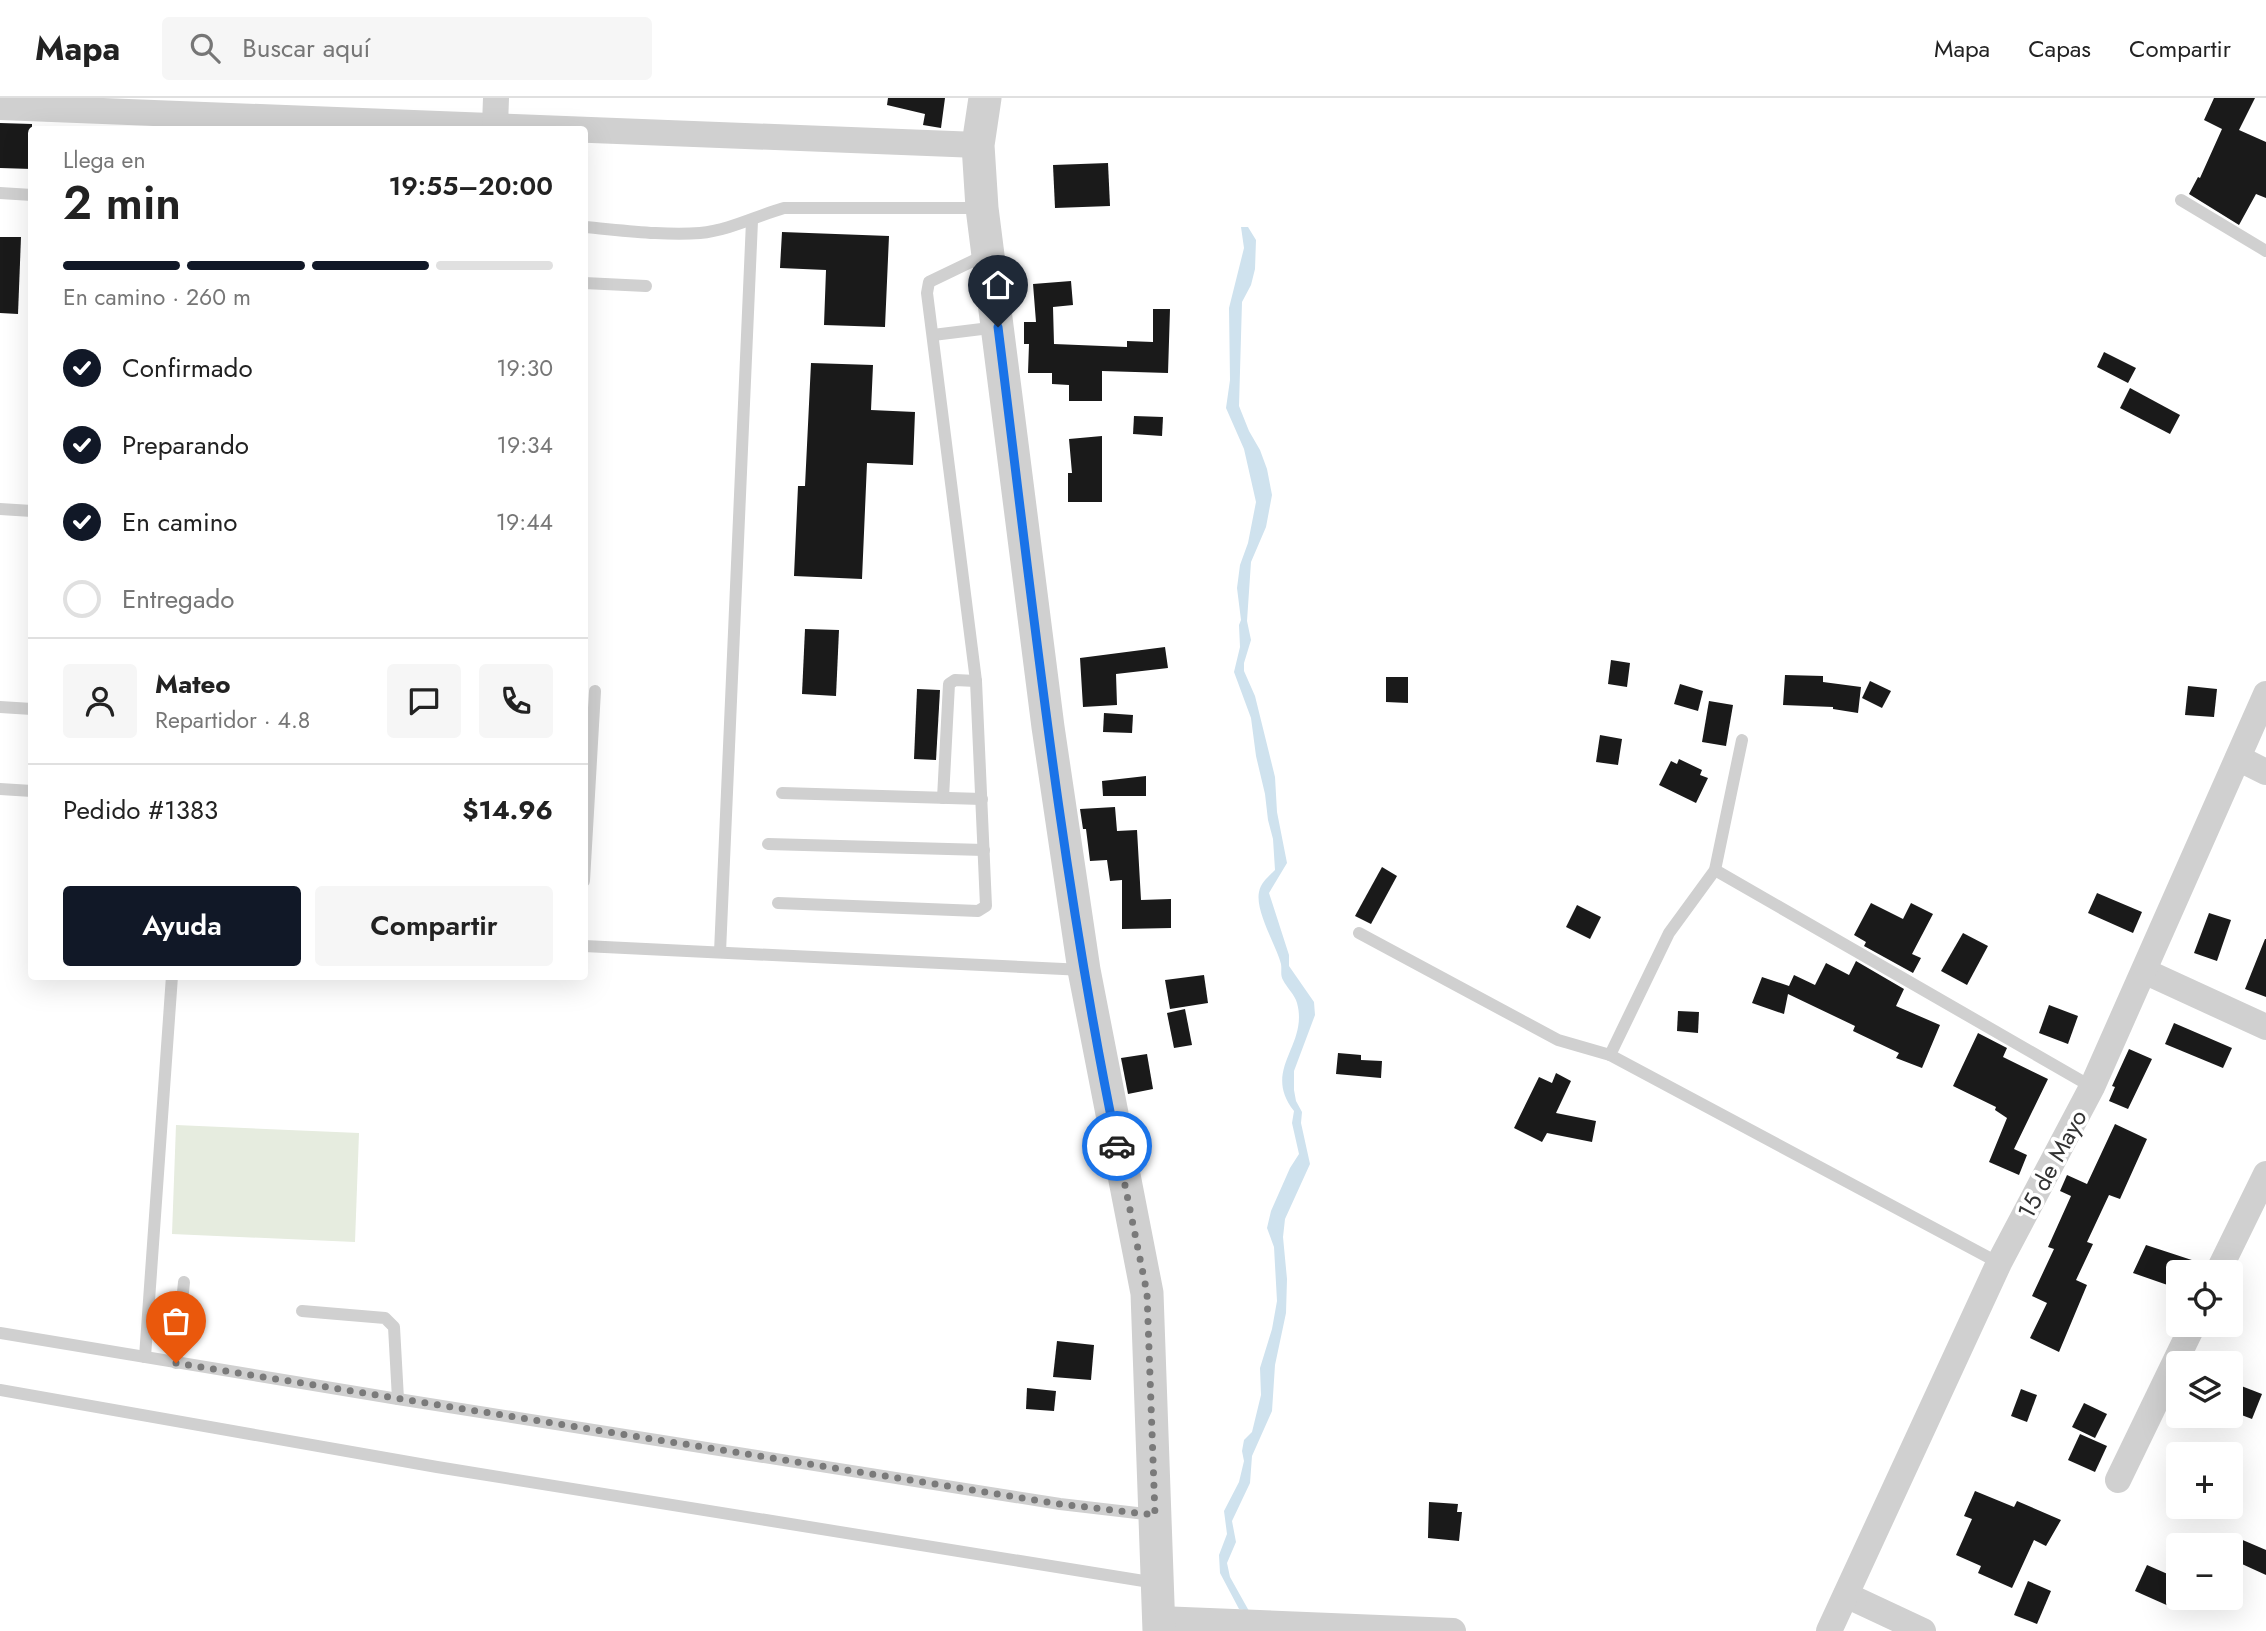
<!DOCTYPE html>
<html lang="es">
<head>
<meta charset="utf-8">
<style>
	body { margin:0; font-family:Jost,sans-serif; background:#f6f6f6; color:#222; height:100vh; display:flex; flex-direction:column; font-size:26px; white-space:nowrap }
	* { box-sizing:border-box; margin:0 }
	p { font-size:23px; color:#767676 }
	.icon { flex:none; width:38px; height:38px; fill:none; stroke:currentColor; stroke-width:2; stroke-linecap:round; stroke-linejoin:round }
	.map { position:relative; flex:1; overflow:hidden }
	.details { position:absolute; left:28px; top:28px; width:560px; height:854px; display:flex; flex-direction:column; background:#fff; border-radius:7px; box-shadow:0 7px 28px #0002 }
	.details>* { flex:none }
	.tools { position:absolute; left:2166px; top:1162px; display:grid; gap:14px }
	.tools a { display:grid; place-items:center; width:77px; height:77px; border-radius:7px; background:#fff; box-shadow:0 7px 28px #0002; font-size:35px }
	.pin { position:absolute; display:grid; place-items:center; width:60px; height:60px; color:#fff; margin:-72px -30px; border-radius:50% 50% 50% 0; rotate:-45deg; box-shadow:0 0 7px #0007 }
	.pin .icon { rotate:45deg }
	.courier { position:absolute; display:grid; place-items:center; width:70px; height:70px; margin:-35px; border:5px solid #1a73e8; border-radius:50%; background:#fff; color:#222; box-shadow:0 2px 9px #0007 }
	.headline em { font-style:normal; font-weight:600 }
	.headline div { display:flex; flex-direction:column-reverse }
	.headline { display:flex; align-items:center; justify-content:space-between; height:119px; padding:0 35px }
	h1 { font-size:46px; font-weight:600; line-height:52px }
	.bar { display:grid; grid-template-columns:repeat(4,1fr); gap:10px 7px; align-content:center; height:84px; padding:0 35px }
	.bar i { height:9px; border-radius:5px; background:#e0e0e0 }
	.bar .on { background:#111827 }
	.bar p { grid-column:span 4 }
	.line { display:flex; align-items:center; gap:18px; padding:0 35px; border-top:2px solid #e0e0e0 }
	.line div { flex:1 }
	.round { display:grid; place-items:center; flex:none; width:74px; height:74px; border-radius:7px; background:#f6f6f6 }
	ol { padding:0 35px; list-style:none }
	li { display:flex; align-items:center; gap:21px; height:77px }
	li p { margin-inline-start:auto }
	li .icon { padding:7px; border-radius:50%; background:#111827; color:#fff; stroke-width:4 }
	li:last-child { color:#767676 }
	li i { width:38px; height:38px; border:4px solid #e0e0e0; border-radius:50% }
	.cta { display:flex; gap:14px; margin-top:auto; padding:14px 35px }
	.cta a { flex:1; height:80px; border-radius:7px; background:#111827; color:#fff; font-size:28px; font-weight:600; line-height:80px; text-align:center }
	.cta a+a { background:#f6f6f6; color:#222 }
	header { display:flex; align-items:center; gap:42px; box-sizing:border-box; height:98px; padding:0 35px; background:#fff; border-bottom:2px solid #e0e0e0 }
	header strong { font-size:33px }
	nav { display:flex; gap:38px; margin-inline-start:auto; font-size:24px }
	.search { width:490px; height:63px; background:#f6f6f6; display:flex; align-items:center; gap:18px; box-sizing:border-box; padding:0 24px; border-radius:7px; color:#767676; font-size:26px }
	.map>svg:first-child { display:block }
</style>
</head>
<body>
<header>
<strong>Mapa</strong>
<div class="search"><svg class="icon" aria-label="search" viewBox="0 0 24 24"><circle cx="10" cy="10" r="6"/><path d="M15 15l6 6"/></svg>Buscar aquí</div>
<nav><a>Mapa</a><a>Capas</a><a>Compartir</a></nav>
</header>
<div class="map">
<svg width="2266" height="1533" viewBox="0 0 2266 1533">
	<rect width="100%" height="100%" fill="#fff"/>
	<polygon fill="#e6ecdf" points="176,1027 359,1035 355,1144 172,1136"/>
	<path fill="#cfe2ee" d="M 1241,129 L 1248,129 L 1256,142 L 1255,171 L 1251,187 L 1242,204 L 1239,308 L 1249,333 L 1260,352 L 1267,371 L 1272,397 L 1266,429 L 1251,464 L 1247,523 L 1251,542 L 1244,565 L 1244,573 L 1255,598 L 1275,679 L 1277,714 L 1287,765 L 1269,795 L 1289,857 L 1289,868 L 1314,904 L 1315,917 L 1294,973 L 1294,992 L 1296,1003 L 1302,1014 L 1301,1025 L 1310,1066 L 1285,1121 L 1283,1139 L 1287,1181 L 1286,1215 L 1275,1267 L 1272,1313 L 1252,1358 L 1250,1385 L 1232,1423 L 1236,1444 L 1227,1465 L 1230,1479 L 1249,1513 L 1239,1511 L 1220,1475 L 1219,1457 L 1227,1436 L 1224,1413 L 1239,1384 L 1244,1363 L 1242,1353 L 1244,1342 L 1252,1334 L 1261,1297 L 1260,1270 L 1272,1231 L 1277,1203 L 1274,1149 L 1267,1130 L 1271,1113 L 1290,1070 L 1299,1056 L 1292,1025 L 1294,1013 C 1261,971 1309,948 1297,905 C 1295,897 1287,890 1283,882 C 1280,877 1282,872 1281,866 C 1276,847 1255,813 1259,794 C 1261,784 1268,779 1275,772 L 1273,741 L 1268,722 L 1265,696 L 1256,658 L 1251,620 L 1234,574 L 1240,549 L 1239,527 L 1241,522 L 1237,490 L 1240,467 L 1248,445 L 1256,404 L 1244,351 L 1226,310 L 1230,282 L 1229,210 L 1244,150 Z"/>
	<g fill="#1a1a1a">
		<polygon points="888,0 945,0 941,30 923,27 925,16 887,7"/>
		<polygon points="2214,0 2255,0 2239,32 2266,44 2266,100 2256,96 2239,127 2189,96 2198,79 2200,80 2222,31 2204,22"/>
		<polygon points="0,25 32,26 32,71 0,70"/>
		<polygon points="1108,65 1110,108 1055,110 1053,67"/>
		<polygon points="782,134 889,138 885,229 824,227 826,172 780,170"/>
		<polygon points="0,139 21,139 18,216 0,215"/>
		<polygon points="1071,183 1073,207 1053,209 1054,246 1127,249 1127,243 1153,244 1153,211 1170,211 1168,275 1102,273 1102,303 1069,303 1069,287 1052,286 1052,275 1028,275 1029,246 1024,246 1024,224 1036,224 1033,186"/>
		<polygon points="2104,254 2136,270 2128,285 2097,269"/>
		<polygon points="811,265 873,267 871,312 915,314 913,367 867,365 862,481 794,478 798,388 805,388"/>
		<polygon points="2130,290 2180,317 2170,336 2120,310"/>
		<polygon points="1134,318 1163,319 1162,338 1133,336"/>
		<polygon points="1102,338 1102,404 1068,404 1068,375 1072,375 1069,341"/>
		<polygon points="805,531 839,532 836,598 802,596"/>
		<polygon points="1165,549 1168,570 1116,576 1117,607 1083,609 1080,560"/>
		<polygon points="1611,562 1630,565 1627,589 1608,586"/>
		<polygon points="1785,577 1823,578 1823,584 1861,589 1858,615 1833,611 1833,609 1783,607"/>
		<polygon points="1386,579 1408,579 1408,605 1386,604"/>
		<polygon points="1870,583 1891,593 1882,610 1862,600"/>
		<polygon points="1680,586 1703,593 1698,613 1674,606"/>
		<polygon points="2188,588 2217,591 2214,619 2185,617"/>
		<polygon points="917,591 940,592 936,662 914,661"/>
		<polygon points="1709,603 1733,607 1726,648 1702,644"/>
		<polygon points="1104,615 1133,617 1132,635 1103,634"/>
		<polygon points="1600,637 1622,641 1618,667 1596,664"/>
		<polygon points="1679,661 1702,672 1700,677 1708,680 1696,705 1659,687 1671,663 1677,666"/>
		<polygon points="1146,678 1146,698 1103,698 1102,683"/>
		<polygon points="1115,709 1117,733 1137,732 1141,802 1171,801 1171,830 1122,831 1122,782 1110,783 1107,762 1090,763 1086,731 1083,731 1080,711"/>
		<polygon points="1382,769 1397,778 1371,826 1355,818"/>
		<polygon points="2097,795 2142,814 2133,835 2088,815"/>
		<polygon points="1871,805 1903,821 1911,805 1933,816 1912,856 1921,860 1913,875 1864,848 1866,844 1854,837"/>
		<polygon points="1577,807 1601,819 1590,841 1566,829"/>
		<polygon points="2209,815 2231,822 2217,863 2194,855"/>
		<polygon points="1963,835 1988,848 1967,887 1941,873"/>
		<polygon points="2265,841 2266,841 2266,899 2245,891"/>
		<polygon points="1856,863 1904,891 1896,908 1940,927 1922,970 1896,960 1899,955 1853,933 1855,928 1788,896 1784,916 1752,905 1762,879 1789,888 1794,877 1815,887 1826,865 1849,877"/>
		<polygon points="1204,877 1208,905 1170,911 1165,882"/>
		<polygon points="2049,907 2078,918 2068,946 2039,935"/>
		<polygon points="1185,911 1192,947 1174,950 1167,915"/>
		<polygon points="1678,913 1699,914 1698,935 1677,933"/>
		<polygon points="2174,925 2232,950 2223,970 2165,946"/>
		<polygon points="1978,935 2007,950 2003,959 2048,981 2014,1051 2027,1057 2019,1077 1989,1064 2007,1020 1995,1012 1996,1009 1953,988"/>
		<polygon points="2129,951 2152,961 2128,1011 2109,1003 2115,989 2112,988"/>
		<polygon points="1338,955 1361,957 1361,962 1382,963 1381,980 1336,976"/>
		<polygon points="1147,956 1153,991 1128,996 1121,960"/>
		<polygon points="1556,975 1571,983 1556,1015 1596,1023 1592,1044 1547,1035 1542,1044 1514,1030 1539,979 1552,985"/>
		<polygon points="2115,1026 2147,1041 2120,1101 2109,1097 2087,1144 2093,1146 2076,1182 2087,1187 2059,1254 2030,1240 2047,1205 2032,1198 2054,1151 2048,1149 2071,1098 2060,1093 2067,1077 2087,1086"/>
		<polygon points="2146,1147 2204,1166 2202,1174 2179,1174 2179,1191 2133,1175"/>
		<polygon points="1057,1243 1094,1247 1091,1282 1053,1279"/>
		<polygon points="2231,1284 2262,1296 2252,1321 2231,1313"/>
		<polygon points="1027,1290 1056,1293 1054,1313 1026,1311"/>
		<polygon points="2021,1291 2037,1297 2027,1324 2011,1318"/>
		<polygon points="2084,1305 2107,1316 2095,1340 2072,1329"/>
		<polygon points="2080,1336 2107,1348 2095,1374 2068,1362"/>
		<polygon points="1975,1393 2014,1409 2017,1403 2061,1422 2046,1448 2034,1442 2012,1490 1978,1475 1981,1468 1956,1457 1972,1421 1964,1418"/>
		<polygon points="1429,1404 1458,1406 1457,1414 1462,1414 1459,1443 1428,1440"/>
		<polygon points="2231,1437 2266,1452 2266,1477 2231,1461"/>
		<polygon points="2147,1467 2179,1481 2179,1492 2171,1509 2135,1493"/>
		<polygon points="2028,1483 2051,1493 2037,1526 2014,1517"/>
	</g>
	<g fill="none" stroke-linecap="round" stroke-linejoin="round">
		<g stroke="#d0d0d0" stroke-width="12">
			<polyline points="0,95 32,97"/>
			<polyline points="2181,102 2266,153"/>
			<path d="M 584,129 C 620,132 665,138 700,135 C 730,132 756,118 784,110 L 982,110"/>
			<polyline points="584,185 646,188"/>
			<polyline points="933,237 998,229"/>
			<polyline points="0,411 32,413"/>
			<polyline points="0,609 32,611"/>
			<polyline points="0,691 32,693"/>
			<polyline points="782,695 982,701"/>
			<polyline points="943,700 949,586 955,582 976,583"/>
			<polyline points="768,746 984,752"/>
			<polyline points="1715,772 2092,989"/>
			<polyline points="584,783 595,593"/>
			<polyline points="778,805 978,813 986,808 976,583 927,195 929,184 985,157"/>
			<polyline points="1359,835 1558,942 1610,957 1999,1165"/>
			<polyline points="584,848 1084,872"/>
			<polyline points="720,854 752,123"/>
			<polyline points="1610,957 1669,835 1715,772 1742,642"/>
			<polyline points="302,1213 385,1220 394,1229 398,1301"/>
			<polyline points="0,1235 398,1301 1060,1406 1154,1417"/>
			<polyline points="145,1259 172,878"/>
			<polyline points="176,1265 184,1184"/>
			<polyline points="0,1292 437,1369 1156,1485"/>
		</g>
		<g stroke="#d0d0d0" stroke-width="26">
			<polyline points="0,9 978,47"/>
			<polyline points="495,28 496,0"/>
			<polyline points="2238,660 2266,674"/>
			<polyline points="2144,873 2266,929"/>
			<polyline points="2218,1174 2266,1076"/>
			<polyline points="2118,1382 2193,1227"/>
			<polyline points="1846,1497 1923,1533"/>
			<polyline points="1159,1521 1453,1533"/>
			<polyline points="1829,1533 1999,1165 2092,989 2266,596"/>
		</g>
		<polyline stroke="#d0d0d0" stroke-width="33" points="985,0 978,47 982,110 1048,629 1084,872 1147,1195 1159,1533"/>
	</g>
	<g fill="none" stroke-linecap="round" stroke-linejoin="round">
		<polyline stroke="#7a7a7a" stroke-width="7" stroke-dasharray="0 12.6" points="176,1265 1060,1406 1155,1417 1147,1195 1117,1048"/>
		<path stroke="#1a73e8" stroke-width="9" d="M 998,229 C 1032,502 1061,778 1117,1048"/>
	</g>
	<g text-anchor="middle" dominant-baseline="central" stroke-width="7" stroke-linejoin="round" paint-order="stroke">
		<g font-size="24" fill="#333" stroke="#fff">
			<text transform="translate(2052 1066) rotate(-62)">15 de Mayo</text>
		</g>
	</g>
</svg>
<div class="tools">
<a><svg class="icon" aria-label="locate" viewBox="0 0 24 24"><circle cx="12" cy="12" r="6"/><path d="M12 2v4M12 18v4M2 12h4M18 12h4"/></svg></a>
<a><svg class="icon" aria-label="layers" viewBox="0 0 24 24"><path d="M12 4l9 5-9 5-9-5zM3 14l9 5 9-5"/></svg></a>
<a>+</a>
<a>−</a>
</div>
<div class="pin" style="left:176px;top:1265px;background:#ea580c"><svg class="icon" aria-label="bag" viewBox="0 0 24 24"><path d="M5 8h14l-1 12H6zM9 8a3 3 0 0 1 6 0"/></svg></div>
<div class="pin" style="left:998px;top:229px;background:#1f2937"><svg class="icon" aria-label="home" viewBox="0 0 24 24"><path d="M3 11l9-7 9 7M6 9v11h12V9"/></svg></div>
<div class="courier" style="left:1117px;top:1048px"><svg class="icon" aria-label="car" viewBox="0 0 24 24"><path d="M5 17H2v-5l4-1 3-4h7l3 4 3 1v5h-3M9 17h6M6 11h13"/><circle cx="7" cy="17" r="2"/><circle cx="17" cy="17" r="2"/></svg></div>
<section class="details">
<div class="headline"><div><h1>2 min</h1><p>Llega en</p></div><em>19:55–20:00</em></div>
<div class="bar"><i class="on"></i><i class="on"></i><i class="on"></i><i></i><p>En camino · 260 m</p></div>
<ol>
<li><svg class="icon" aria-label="check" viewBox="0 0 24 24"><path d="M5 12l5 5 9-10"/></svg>Confirmado<p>19:30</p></li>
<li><svg class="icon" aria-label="check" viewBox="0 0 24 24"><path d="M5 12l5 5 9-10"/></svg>Preparando<p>19:34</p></li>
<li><svg class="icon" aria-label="check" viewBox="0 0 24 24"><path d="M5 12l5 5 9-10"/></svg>En camino<p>19:44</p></li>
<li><i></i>Entregado</li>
</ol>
<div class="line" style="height:126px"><a class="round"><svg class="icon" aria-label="person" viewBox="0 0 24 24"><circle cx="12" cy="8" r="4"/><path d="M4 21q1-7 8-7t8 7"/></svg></a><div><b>Mateo</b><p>Repartidor · 4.8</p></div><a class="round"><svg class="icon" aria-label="chat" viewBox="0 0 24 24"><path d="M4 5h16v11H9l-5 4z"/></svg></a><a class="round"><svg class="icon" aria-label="phone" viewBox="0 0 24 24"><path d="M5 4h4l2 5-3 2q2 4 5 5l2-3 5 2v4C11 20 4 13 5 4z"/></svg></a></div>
<div class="line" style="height:91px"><div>Pedido #1383</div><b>$14.96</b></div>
<div class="cta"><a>Ayuda</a><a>Compartir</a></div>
</section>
</div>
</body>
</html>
